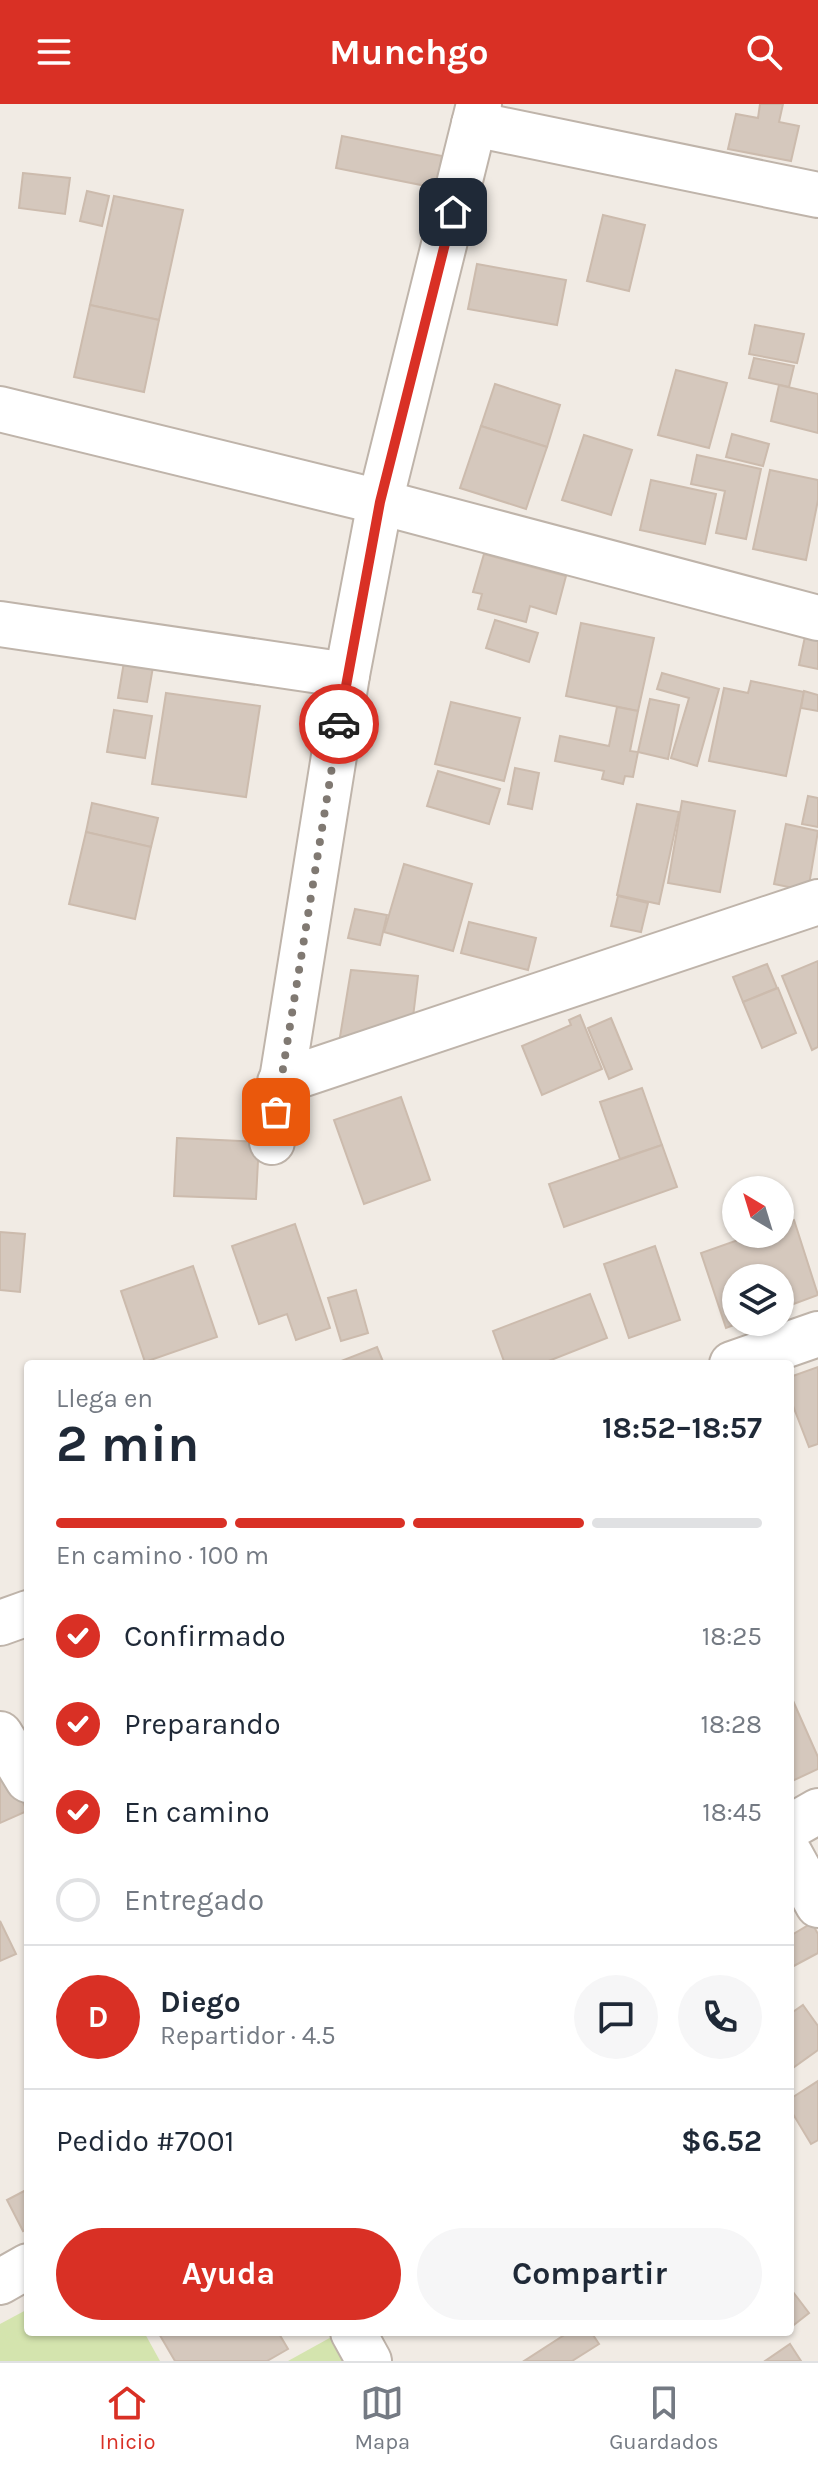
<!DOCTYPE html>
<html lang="es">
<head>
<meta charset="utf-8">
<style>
	body { margin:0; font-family:Karla,sans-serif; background:#f6f6f7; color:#1f2937; height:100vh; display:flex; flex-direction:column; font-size:30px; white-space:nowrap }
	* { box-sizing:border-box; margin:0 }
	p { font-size:26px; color:#747a83 }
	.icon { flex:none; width:44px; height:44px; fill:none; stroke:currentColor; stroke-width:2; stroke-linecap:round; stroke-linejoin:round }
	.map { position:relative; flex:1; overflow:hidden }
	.side { position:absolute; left:24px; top:1256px; width:770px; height:976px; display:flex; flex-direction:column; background:#fff; border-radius:8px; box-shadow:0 2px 6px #0004 }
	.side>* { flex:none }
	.needle { width:52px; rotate:322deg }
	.buttons { position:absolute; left:722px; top:1072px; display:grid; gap:16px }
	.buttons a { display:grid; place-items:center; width:72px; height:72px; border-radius:50%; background:#fff; box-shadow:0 2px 6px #0004; font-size:40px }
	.pin { position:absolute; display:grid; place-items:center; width:68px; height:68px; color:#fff; margin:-34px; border-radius:16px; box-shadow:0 4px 12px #0006 }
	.courier { position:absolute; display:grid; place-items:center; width:80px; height:80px; margin:-40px; border:6px solid #d93025; border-radius:50%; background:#fff; color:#222; box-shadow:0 2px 10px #0007 }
	.headline em { font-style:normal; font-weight:700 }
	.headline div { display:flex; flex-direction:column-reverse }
	.headline { display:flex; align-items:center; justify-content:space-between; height:136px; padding:0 32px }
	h1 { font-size:52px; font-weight:700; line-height:60px }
	.bar { display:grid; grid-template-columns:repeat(4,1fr); gap:12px 8px; align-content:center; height:96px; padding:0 32px }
	.bar i { height:10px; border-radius:6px; background:#e0e1e3 }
	.bar .selected { background:#d93025 }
	.bar p { grid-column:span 4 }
	.line { display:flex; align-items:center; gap:20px; padding:0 32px; border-top:2px solid #e0e1e3 }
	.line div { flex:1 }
	.round { display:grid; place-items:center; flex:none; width:84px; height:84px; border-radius:42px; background:#f6f6f7 }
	ol { padding:0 32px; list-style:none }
	li { display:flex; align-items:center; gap:24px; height:88px }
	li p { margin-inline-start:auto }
	li .icon { padding:8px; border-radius:50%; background:#d93025; color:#fff; stroke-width:4 }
	li:last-child { color:#747a83 }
	li i { width:44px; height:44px; border:4px solid #e0e1e3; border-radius:50% }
	.action { display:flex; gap:16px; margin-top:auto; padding:16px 32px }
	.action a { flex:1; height:92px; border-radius:48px; background:#d93025; color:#fff; font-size:32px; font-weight:700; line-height:92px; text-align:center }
	.action a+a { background:#f6f6f7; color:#1f2937 }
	header { display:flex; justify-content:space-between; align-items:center; height:104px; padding:0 32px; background:#d93025; color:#fff; font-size:36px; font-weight:700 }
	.menu { display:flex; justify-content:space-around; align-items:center; height:112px; border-top:2px solid #e0e1e3; background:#fff; font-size:22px; color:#747a83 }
	.menu a { display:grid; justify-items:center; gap:4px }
	.menu .selected { color:#d93025 }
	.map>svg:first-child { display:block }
</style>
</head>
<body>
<header><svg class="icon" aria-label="menu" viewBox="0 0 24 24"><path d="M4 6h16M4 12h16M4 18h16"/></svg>Munchgo<svg class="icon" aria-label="search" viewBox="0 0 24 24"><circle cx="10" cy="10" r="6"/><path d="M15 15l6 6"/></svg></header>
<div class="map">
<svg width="818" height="2257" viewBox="0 0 818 2257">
	<rect width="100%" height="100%" fill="#f1ebe4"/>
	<g fill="#d4e4ae">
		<polygon points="28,2205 28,2228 144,2228 160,2257 0,2257 0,2220"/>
		<polygon points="335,2231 350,2257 288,2257"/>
	</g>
	<g fill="#d5c8bd" stroke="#ccbbad" stroke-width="2">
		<polygon points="760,0 783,0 779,18 799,22 791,57 728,45 736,10 758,14"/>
		<polygon points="342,32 442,52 436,84 336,64"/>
		<polygon points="23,69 70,74 65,110 19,104"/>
		<polygon points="87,87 109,92 102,122 80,117"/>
		<polygon points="114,92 183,106 159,216 90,201"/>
		<polygon points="603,111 645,121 629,187 587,177"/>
		<polygon points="477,160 566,176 557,221 468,205"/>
		<polygon points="90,201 159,216 144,288 74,273"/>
		<polygon points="755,221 804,230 797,259 749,250"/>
		<polygon points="754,254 794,262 789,283 749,274"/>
		<polygon points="676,266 727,279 709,344 658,331"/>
		<polygon points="495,280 560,301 547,343 481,322"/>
		<polygon points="779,281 818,290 818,329 771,317"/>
		<polygon points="481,322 547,343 526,405 460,384"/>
		<polygon points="732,330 769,340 763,362 726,353"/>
		<polygon points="584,331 632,346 611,411 562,396"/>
		<polygon points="697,351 761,365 746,435 716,429 725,387 691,380"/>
		<polygon points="770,366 818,376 818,396 806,456 753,445"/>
		<polygon points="651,376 716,390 705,440 640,426"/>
		<polygon points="484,450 566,472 556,510 530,502 526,518 478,505 482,490 473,488"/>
		<polygon points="495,516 538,529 529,558 486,544"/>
		<polygon points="581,519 654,534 638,607 566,592"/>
		<polygon points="807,523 818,526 818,565 799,561"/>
		<polygon points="125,552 154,557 147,598 118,594"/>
		<polygon points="662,569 719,585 697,662 671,654 689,594 657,585"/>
		<polygon points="751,577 804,588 786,672 709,657 724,584 748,589"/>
		<polygon points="804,587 818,591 818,607 801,604"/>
		<polygon points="166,589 260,602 246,693 152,680"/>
		<polygon points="650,595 679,601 668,655 638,648"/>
		<polygon points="451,598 520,614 504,677 435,660"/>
		<polygon points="617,603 638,607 630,647 638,648 633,673 625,672 623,680 602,675 604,667 555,657 560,632 609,642"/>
		<polygon points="114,606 152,612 145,654 107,648"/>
		<polygon points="515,664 539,669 532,705 508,700"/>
		<polygon points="438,667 500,685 489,720 427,702"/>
		<polygon points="808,692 818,694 818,723 802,720"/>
		<polygon points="682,697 735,707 720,788 668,779"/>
		<polygon points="92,699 158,714 151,743 86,728"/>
		<polygon points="637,700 679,708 659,800 617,791"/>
		<polygon points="786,720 818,727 808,787 774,780"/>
		<polygon points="86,728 151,743 135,815 69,800"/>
		<polygon points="404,760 472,780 453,847 384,828"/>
		<polygon points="618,792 648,799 641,828 611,822"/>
		<polygon points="355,805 387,811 380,841 348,834"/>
		<polygon points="469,818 536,834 528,866 461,849"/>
		<polygon points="818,857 818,943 812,946 782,872"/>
		<polygon points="767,860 777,884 743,898 733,873"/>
		<polygon points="351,866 418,872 413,913 338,945"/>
		<polygon points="778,884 796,929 762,944 743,898"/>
		<polygon points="580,911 602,965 542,991 522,942 571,921 569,916"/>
		<polygon points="611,914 632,965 609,975 588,924"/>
		<polygon points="642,984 662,1041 620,1055 600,998"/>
		<polygon points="401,993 430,1076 364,1100 334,1016"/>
		<polygon points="177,1034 259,1038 256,1095 174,1092"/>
		<polygon points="662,1041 677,1083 564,1123 549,1080"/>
		<polygon points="794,1116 818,1191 780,1205 780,1174 736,1174 736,1218 742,1218 726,1224 701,1149 755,1130 780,1130 780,1121"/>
		<polygon points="295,1120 330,1224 296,1236 287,1210 259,1220 232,1142"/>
		<polygon points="0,1128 25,1130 20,1188 0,1186"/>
		<polygon points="655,1142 680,1216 629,1234 604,1160"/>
		<polygon points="193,1162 217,1233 145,1258 121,1187"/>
		<polygon points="356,1186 368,1229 341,1237 328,1194"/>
		<polygon points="590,1190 607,1234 541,1260 505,1260 493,1227"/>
		<polygon points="377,1243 384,1260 342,1260 341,1257"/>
		<polygon points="818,1263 818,1340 809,1343 790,1294 790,1273"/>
		<polygon points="790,1590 818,1653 818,1665 790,1678"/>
		<polygon points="8,1664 27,1707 0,1719 0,1668"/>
		<polygon points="0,1817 16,1850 0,1857"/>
		<polygon points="812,1819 818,1830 818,1849 790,1864 790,1832"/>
		<polygon points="803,1901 818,1922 818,1946 790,1966 790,1910"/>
		<polygon points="818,1977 818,2036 811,2040 790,2005 790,1995"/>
		<polygon points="28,2085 28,2124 23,2127 7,2096"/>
		<polygon points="790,2184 809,2209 790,2224"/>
		<polygon points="158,2228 278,2228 288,2245 267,2257 175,2257"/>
		<polygon points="569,2228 591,2228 599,2240 572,2257 524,2257"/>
		<polygon points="790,2240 801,2257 765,2257"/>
	</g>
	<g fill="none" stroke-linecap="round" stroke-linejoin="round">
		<defs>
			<g id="minor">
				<polyline points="474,20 818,91"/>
				<polyline points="0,305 380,398 818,514"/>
				<polyline points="0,520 347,571"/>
				<polyline points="280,978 818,798"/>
				<polyline points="272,1038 347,571 380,398 479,0"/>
				<polyline points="732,1260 818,1230"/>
				<polyline points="0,1519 28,1509"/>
				<polyline points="0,1630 28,1676"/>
				<polyline points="790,1723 818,1707"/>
				<polyline points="790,1750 818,1801"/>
				<polyline points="0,2178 28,2162"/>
				<polyline points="353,2228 369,2257"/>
			</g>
		</defs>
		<use href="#minor" stroke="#bfb4aa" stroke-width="48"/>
		<use href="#minor" stroke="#fff" stroke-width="44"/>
	</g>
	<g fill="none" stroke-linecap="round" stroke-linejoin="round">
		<polyline stroke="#807972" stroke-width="8" stroke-dasharray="0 14.4" points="276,1008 339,620"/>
		<polyline stroke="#d93025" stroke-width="10" points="339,620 380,398 453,108"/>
	</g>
</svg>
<div class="buttons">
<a><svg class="needle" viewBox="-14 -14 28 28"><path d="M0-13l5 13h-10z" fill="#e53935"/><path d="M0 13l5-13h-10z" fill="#747a83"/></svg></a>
<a><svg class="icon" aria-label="layers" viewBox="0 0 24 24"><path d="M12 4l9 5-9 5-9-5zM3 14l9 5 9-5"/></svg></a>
</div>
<div class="pin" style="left:276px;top:1008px;background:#ea580c"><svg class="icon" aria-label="bag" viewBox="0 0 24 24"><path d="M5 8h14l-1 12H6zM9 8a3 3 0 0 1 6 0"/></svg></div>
<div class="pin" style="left:453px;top:108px;background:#1f2937"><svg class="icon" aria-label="home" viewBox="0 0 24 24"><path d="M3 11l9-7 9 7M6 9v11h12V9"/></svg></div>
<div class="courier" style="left:339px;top:620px"><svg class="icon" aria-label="car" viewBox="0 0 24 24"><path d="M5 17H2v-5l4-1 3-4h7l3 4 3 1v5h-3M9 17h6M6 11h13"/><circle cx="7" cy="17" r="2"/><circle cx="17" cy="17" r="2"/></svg></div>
<section class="side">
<div class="headline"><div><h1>2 min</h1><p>Llega en</p></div><em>18:52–18:57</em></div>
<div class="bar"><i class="selected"></i><i class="selected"></i><i class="selected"></i><i></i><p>En camino · 100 m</p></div>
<ol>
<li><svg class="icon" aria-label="check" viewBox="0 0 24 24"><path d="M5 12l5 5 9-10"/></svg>Confirmado<p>18:25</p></li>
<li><svg class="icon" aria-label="check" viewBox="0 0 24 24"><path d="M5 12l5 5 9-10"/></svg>Preparando<p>18:28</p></li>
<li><svg class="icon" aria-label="check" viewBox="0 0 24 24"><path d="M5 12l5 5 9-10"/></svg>En camino<p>18:45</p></li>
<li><i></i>Entregado</li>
</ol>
<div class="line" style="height:144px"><b class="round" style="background:#d93025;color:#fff">D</b><div><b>Diego</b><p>Repartidor · 4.5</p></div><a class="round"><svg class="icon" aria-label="chat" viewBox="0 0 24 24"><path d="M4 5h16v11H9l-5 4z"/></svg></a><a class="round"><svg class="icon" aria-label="phone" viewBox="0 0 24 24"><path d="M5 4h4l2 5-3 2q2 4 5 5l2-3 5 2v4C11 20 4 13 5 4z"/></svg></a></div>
<div class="line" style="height:104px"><div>Pedido #7001</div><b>$6.52</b></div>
<div class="action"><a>Ayuda</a><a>Compartir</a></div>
</section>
</div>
<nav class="menu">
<a class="selected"><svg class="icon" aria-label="home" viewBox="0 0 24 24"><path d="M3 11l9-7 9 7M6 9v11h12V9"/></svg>Inicio</a>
<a><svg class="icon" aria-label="map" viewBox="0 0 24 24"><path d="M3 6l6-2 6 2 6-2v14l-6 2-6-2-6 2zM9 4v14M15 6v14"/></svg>Mapa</a>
<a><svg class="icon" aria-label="saved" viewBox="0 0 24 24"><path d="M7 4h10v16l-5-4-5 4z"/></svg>Guardados</a>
</nav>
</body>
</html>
